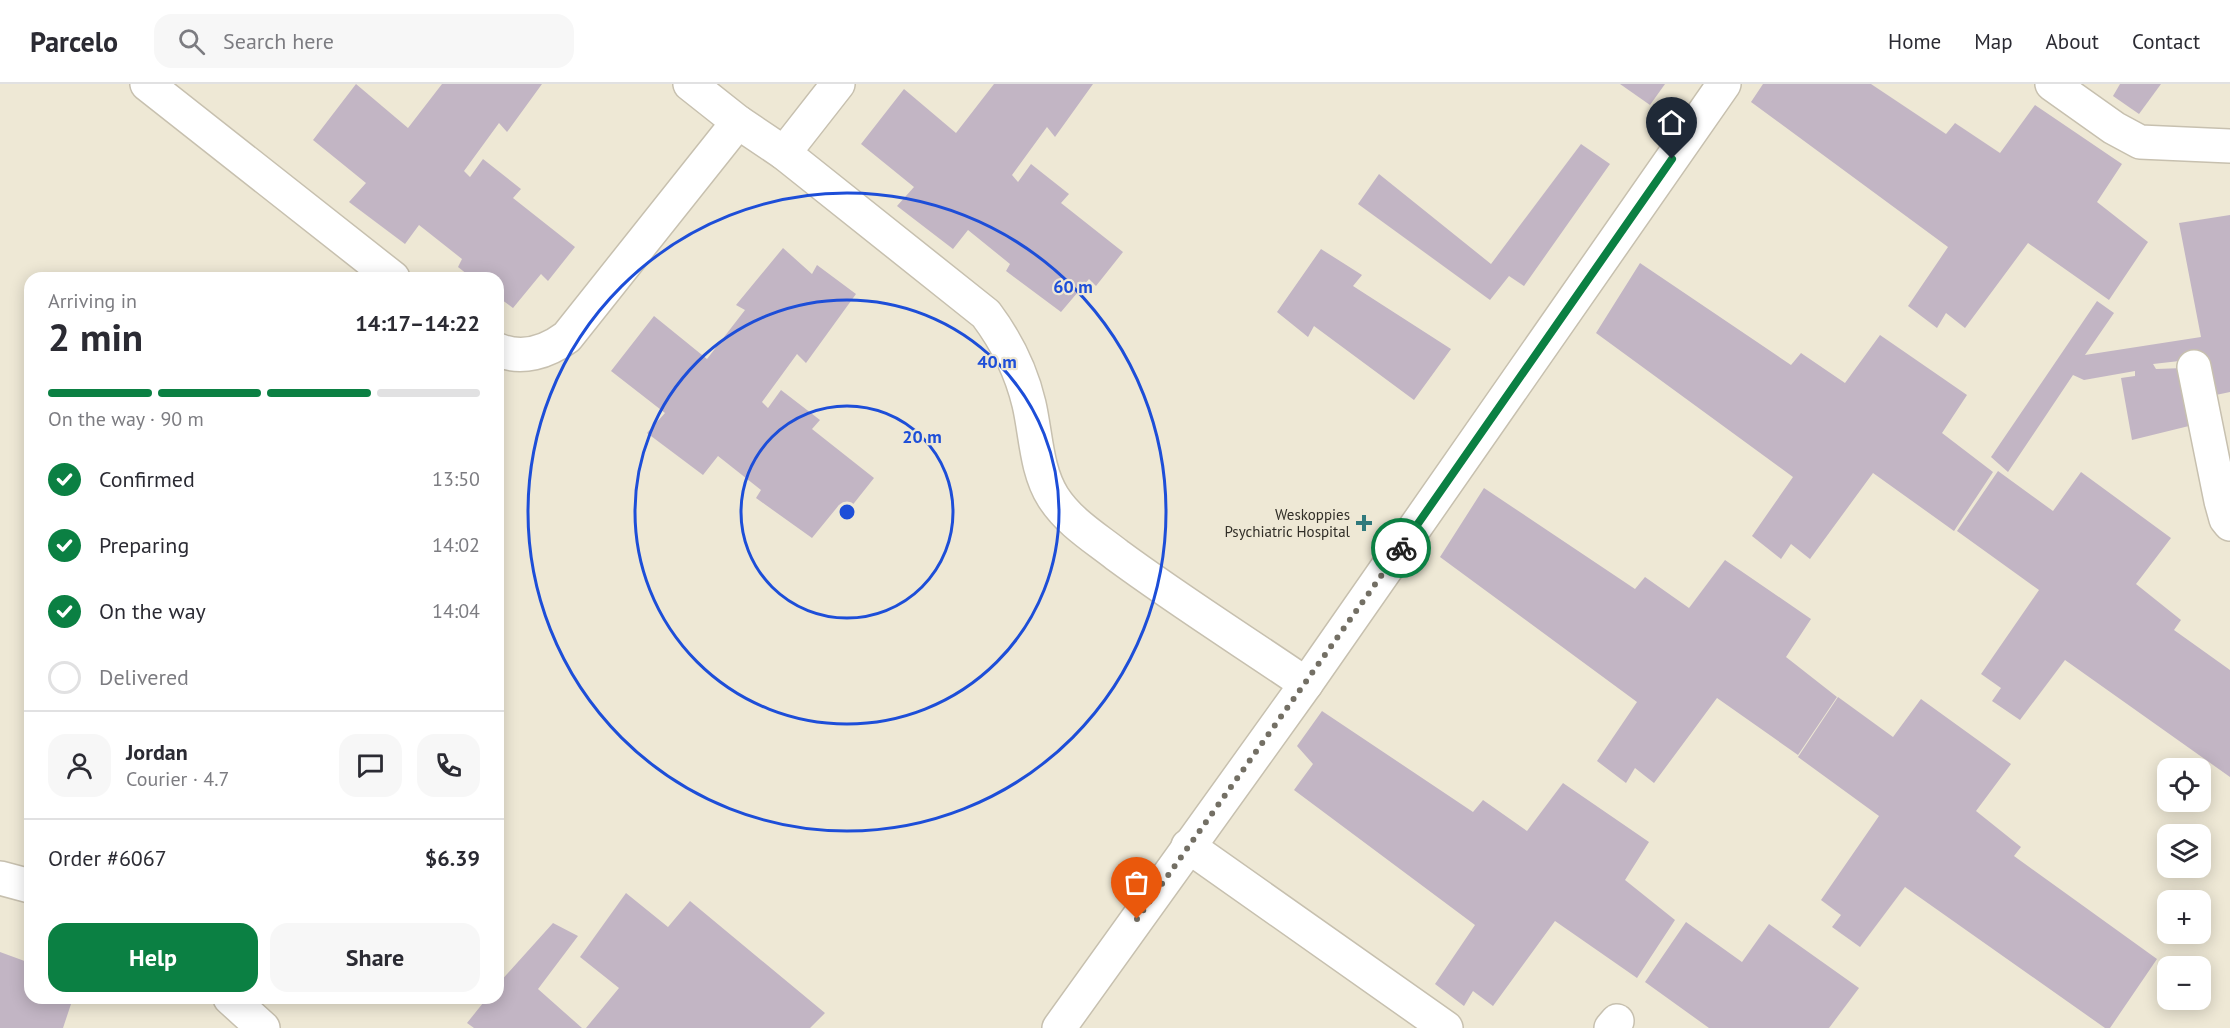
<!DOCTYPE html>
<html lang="en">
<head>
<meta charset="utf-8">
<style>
	body { margin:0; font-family:"PT Sans",sans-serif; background:#f7f7f7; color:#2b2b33; height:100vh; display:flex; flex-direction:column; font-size:22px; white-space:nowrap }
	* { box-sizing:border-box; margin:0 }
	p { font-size:20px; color:#7c7c81 }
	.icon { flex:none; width:33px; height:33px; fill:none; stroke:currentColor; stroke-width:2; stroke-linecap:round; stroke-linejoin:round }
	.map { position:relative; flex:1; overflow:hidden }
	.details { position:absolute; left:24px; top:188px; width:480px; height:732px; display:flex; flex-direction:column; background:#fff; border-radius:18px; box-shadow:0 3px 15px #0003 }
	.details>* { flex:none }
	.controls { position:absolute; left:2157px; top:674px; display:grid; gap:12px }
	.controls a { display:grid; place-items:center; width:54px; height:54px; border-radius:12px; background:#fff; box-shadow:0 3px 15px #0003; font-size:30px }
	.pin { position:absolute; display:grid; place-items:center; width:51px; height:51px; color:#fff; margin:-62px -26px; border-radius:50% 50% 50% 0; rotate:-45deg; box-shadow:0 0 6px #0007 }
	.pin .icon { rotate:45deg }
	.courier { position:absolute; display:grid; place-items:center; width:60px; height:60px; margin:-30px; border:4px solid #0b8043; border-radius:50%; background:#fff; color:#222; box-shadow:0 2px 8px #0007 }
	.head em { font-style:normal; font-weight:600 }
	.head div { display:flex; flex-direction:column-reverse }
	.head { display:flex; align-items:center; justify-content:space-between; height:102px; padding:0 24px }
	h1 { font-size:39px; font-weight:600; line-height:45px }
	.bar { display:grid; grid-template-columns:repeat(4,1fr); gap:9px 6px; align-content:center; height:72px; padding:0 24px }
	.bar i { height:8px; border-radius:4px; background:#e1e1e2 }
	.bar .on { background:#0b8043 }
	.bar p { grid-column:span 4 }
	.line { display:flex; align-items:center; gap:15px; padding:0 24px; border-top:2px solid #e1e1e2 }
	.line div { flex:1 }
	.round { display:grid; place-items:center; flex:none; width:63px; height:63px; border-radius:18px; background:#f7f7f7 }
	ol { padding:0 24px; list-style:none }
	li { display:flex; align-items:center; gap:18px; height:66px }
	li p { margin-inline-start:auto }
	li .icon { padding:6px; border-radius:50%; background:#0b8043; color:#fff; stroke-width:4 }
	li:last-child { color:#7c7c81 }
	li i { width:33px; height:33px; border:3px solid #e1e1e2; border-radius:50% }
	.cta { display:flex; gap:12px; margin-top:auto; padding:12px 24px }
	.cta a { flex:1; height:69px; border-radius:18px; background:#0b8043; color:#fff; font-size:24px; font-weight:600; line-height:69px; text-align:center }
	.cta a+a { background:#f7f7f7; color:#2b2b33 }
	header { display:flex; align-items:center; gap:36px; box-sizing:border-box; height:84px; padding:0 30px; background:#fff; border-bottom:2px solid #e1e1e2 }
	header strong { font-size:28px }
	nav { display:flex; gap:33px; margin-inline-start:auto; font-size:21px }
	.search { width:420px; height:54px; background:#f7f7f7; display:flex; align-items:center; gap:15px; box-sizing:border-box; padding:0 21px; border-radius:18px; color:#7c7c81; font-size:22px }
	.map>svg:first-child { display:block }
</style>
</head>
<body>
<header>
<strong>Parcelo</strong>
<div class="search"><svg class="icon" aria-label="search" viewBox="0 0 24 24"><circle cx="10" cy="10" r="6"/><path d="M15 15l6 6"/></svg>Search here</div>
<nav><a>Home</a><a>Map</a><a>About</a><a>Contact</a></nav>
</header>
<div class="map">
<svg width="2230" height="944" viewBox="0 0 2230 944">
	<rect width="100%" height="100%" fill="#eee8d5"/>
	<g fill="#c2b5c4">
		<polygon points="356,0 408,44 442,0 542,0 507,48 499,39 464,87 470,93 483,75 521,105 513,114 575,163 548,197 541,190 513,224 498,213 498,194 472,194 458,183 462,175 419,141 405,160 349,118 366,99 313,56"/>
		<polygon points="994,0 1093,0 1055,53 1047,43 1012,91 1018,98 1031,80 1069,110 1061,119 1123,168 1096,202 1089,195 1061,228 1006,187 1010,180 968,146 953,165 897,122 914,103 861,60 904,5 956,49"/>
		<polygon points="1620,0 1665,0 1650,21"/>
		<polygon points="1763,0 1871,0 1946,50 1955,39 2000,69 2035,21 2122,80 2097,118 2148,158 2109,216 2028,159 1965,244 1946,229 1937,244 1908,222 1948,163 1751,18"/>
		<polygon points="2120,0 2161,0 2139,30 2113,12"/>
		<polygon points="1581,60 1610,80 1524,202 1509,192 1490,216 1358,120 1379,90 1491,180"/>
		<polygon points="2230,131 2230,308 2211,312 2206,274 2153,280 2156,285 2184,284 2193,341 2132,356 2121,294 2135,292 2135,287 2084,296 2073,291 2008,388 1991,373 2097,217 2114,229 2085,271 2201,253 2179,139"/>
		<polygon points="783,164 812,190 817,181 856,210 806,279 797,270 762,318 768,324 781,306 820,336 812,345 874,394 847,428 839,421 812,454 756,414 761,406 718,372 703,391 647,349 665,329 611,287 654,232 707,275 745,226 736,221"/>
		<polygon points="1321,165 1362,191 1353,202 1451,265 1414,316 1314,242 1308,253 1277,228"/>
		<polygon points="1640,179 1791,281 1801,269 1845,299 1880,251 1967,311 1942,349 1993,388 1954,447 1873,389 1810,475 1791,460 1781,475 1752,452 1793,393 1596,249"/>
		<polygon points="1998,387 2053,427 2081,388 2171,454 2136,500 2181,536 2174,546 2230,586 2230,693 2065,576 2020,636 1992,617 2001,604 1981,590 2039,506 1957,447"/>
		<polygon points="1484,404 1635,505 1645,493 1689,524 1725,476 1811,535 1786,573 1837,613 1798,671 1717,614 1654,699 1635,684 1626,699 1597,677 1637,618 1440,473"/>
		<polygon points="1838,613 1893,653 1921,615 2011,680 1976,727 2021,763 2014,772 2157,875 2110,944 2105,944 1905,803 1860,863 1832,843 1841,831 1821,816 1879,732 1798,673"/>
		<polygon points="1322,627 1473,728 1483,716 1527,747 1563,699 1649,758 1625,796 1675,836 1637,894 1555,837 1493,922 1473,907 1464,922 1435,900 1475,841 1294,706 1313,680 1297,662"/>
		<polygon points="626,809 668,843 690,817 825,929 810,944 586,944 619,904 580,873"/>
		<polygon points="1686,838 1742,878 1769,840 1859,904 1829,944 1709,944 1645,898"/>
		<polygon points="553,839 578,852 538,905 582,944 474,944 467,939 487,914 498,914 498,900"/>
		<polygon points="0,868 30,879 30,914 73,914 63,944 0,944"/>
	</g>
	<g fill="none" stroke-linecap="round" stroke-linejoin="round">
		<defs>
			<g id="minor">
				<polyline points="147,0 393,194"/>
				<path d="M 690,0 L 738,38 L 784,69 L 986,230 C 1007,258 1021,286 1029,320 C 1036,350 1036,386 1053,413 C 1069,438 1094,453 1117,471 C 1178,516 1243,557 1306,600"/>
				<polyline points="2052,0 2114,44 2140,58 2230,62"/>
				<polyline points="784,69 838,0"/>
				<path d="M 498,266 C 522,276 547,268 567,253 L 738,38"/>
				<polyline points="2194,283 2221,417 2226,435 2230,440"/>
				<polyline points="1188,762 1446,944"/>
				<polyline points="0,794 30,802"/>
				<polyline points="230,914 263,944"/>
				<polyline points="1059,944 1306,600 1724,0"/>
				<polyline points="1611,944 1617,937"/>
			</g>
		</defs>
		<use href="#minor" stroke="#c7c0af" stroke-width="36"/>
		<use href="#minor" stroke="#fff" stroke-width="33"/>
	</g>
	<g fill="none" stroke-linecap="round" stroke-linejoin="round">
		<polyline stroke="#736f64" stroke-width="6" stroke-dasharray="0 10.8" points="1137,835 1401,464"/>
		<polyline stroke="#0b8043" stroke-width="8" points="1401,464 1672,75"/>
	</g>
	<g fill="none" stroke="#1d4ed8" stroke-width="3">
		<circle cx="847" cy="428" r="106"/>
		<circle cx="847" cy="428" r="212"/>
		<circle cx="847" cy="428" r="319"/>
	</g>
	<path fill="#2f797c" stroke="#eee8d5" stroke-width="2" d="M1361 430h6v6h6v6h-6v6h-6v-6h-6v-6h6z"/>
	<g text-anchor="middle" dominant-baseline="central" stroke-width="4.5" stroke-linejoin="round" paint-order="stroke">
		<g font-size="15" fill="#312e27" stroke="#eee8d5" text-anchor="end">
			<text x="1350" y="430">Weskoppies<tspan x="1350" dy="17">Psychiatric Hospital</tspan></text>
		</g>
	</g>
	<circle cx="847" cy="428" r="9" fill="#1d4ed8" stroke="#eee8d5" stroke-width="3"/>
	<g font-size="18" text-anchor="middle" font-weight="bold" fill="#1d4ed8" stroke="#eee8d5" stroke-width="4.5" stroke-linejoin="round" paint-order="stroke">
		<text x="1073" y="209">60 m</text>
		<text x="997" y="284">40 m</text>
		<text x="922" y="359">20 m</text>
	</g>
</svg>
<div class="controls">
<a><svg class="icon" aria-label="locate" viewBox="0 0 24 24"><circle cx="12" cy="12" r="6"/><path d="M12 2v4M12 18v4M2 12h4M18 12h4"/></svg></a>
<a><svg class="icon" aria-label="layers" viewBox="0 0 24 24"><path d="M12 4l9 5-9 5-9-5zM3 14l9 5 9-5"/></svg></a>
<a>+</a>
<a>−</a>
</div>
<div class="pin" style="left:1137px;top:835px;background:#ea580c"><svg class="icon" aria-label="bag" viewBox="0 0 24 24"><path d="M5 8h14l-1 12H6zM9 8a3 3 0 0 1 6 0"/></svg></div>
<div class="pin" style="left:1672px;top:75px;background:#1f2937"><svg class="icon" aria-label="home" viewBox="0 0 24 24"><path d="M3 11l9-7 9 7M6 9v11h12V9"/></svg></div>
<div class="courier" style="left:1401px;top:464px"><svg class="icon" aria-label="bike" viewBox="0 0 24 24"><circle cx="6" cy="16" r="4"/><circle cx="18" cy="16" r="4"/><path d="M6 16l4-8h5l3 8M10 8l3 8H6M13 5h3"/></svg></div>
<section class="details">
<div class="head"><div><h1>2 min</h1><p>Arriving in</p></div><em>14:17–14:22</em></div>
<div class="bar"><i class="on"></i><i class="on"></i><i class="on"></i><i></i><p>On the way · 90 m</p></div>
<ol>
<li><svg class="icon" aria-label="check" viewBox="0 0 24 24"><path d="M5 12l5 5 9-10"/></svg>Confirmed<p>13:50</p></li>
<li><svg class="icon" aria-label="check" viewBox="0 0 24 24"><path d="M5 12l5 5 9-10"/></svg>Preparing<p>14:02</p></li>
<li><svg class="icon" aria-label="check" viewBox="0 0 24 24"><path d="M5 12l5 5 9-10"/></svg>On the way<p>14:04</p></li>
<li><i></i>Delivered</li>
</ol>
<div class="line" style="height:108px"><a class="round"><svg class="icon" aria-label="person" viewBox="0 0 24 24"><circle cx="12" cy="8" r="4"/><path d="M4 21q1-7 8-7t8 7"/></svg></a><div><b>Jordan</b><p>Courier · 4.7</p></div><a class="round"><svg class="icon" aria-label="chat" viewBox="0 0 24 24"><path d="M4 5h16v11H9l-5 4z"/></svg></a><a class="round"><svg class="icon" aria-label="phone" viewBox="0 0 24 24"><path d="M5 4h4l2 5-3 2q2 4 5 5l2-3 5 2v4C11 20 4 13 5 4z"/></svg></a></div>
<div class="line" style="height:78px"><div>Order #6067</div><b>$6.39</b></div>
<div class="cta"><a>Help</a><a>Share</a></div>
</section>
</div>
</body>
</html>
